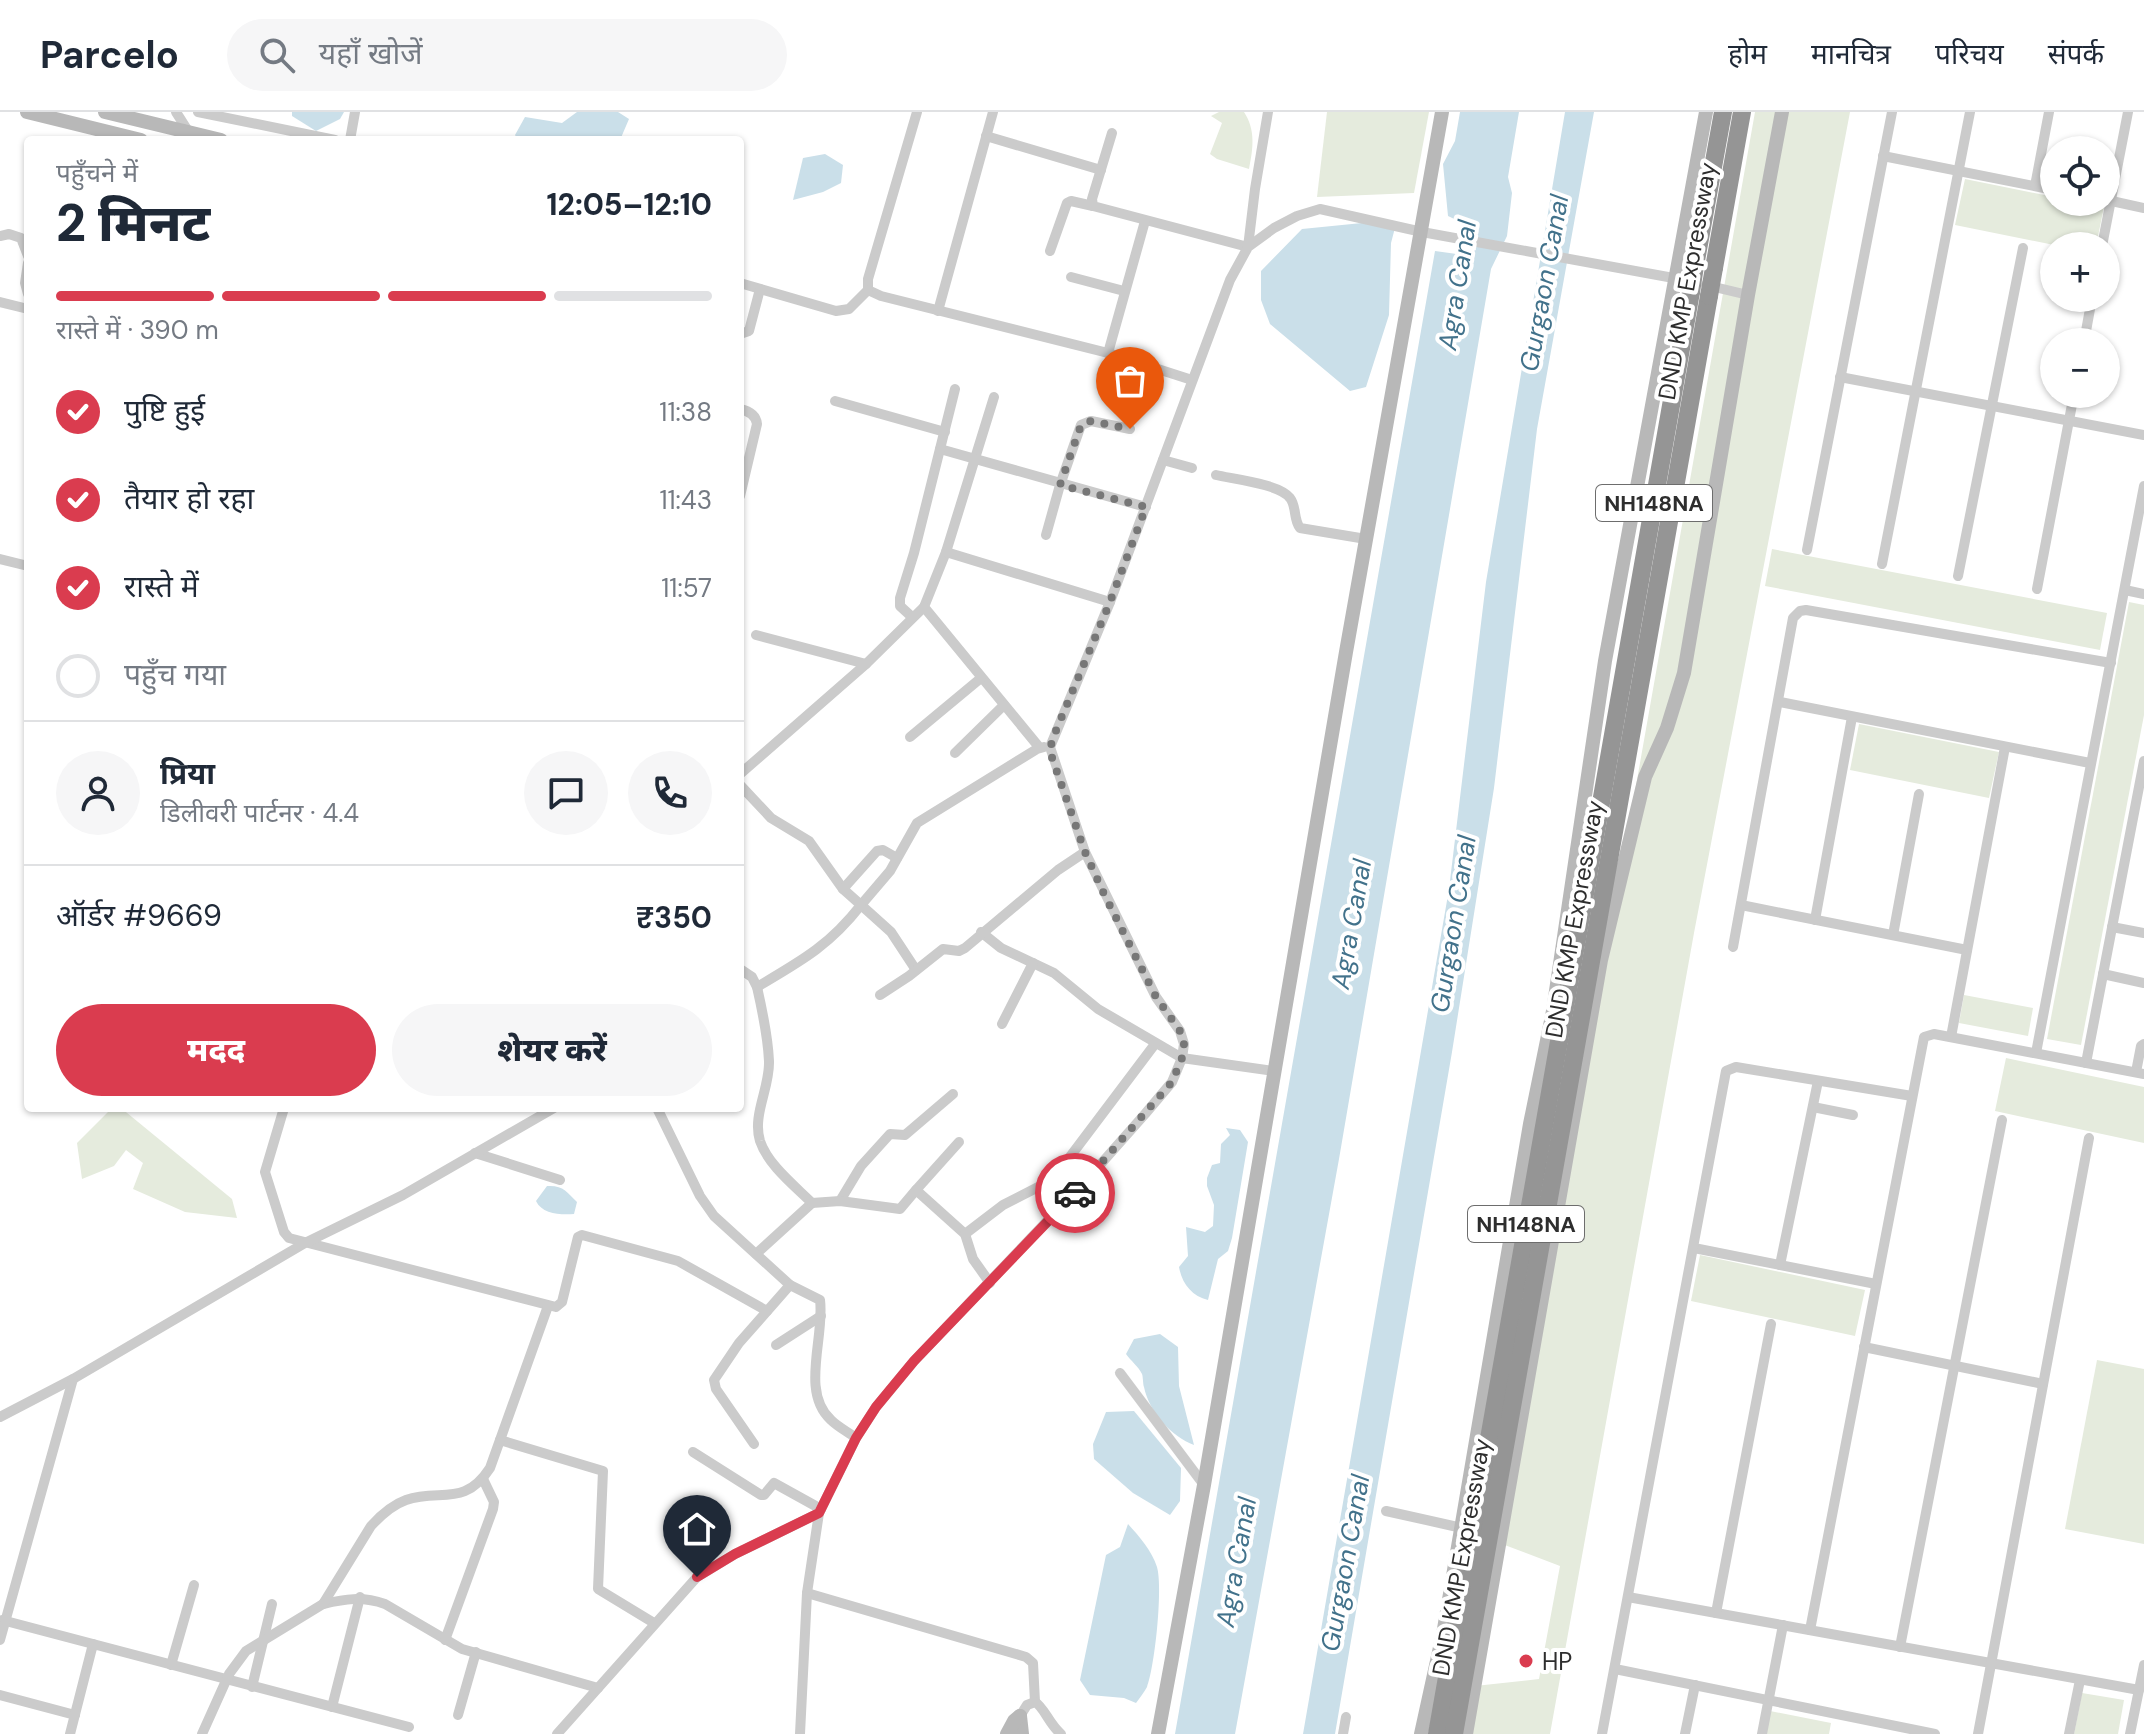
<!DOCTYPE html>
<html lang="hi">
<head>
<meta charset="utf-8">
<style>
	body { margin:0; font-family:"DM Sans","Noto Sans Devanagari",sans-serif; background:#f6f6f7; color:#1f2937; height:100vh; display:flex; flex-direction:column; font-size:30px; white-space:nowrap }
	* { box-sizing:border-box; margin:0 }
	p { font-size:26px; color:#747a83 }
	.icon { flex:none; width:44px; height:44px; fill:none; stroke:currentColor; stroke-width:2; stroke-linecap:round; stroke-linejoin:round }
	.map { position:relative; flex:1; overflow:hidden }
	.panel { position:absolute; left:24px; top:24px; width:720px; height:976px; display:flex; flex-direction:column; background:#fff; border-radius:8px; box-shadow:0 2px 6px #0004 }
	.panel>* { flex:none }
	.controls { position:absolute; left:2040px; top:24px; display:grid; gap:16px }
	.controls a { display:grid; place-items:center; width:80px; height:80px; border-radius:50%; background:#fff; box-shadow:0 2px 6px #0004; font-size:40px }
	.pin { position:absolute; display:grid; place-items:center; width:68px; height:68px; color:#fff; margin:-82px -34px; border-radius:50% 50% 50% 0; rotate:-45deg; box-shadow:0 0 8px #0007 }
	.pin .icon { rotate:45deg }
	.courier { position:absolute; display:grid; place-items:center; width:80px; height:80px; margin:-40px; border:6px solid #da3c4f; border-radius:50%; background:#fff; color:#222; box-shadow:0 2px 10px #0007 }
	.headline em { font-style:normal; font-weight:800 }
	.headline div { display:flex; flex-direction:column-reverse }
	.headline { display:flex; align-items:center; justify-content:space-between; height:136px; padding:0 32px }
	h1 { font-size:52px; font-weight:800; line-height:60px }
	.bar { display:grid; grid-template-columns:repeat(4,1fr); gap:12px 8px; align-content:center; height:96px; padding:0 32px }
	.bar i { height:10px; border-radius:6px; background:#e0e1e3 }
	.bar .current { background:#da3c4f }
	.bar p { grid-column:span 4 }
	.line { display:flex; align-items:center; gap:20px; padding:0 32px; border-top:2px solid #e0e1e3 }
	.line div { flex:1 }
	.round { display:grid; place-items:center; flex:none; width:84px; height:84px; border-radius:42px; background:#f6f6f7 }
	ol { padding:0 32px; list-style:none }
	li { display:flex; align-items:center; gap:24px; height:88px }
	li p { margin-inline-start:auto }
	li .icon { padding:8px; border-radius:50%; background:#da3c4f; color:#fff; stroke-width:4 }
	li:last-child { color:#747a83 }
	li i { width:44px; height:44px; border:4px solid #e0e1e3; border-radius:50% }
	.button { display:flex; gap:16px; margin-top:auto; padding:16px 32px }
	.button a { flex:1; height:92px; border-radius:48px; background:#da3c4f; color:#fff; font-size:32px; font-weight:800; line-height:92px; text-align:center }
	.button a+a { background:#f6f6f7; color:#1f2937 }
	header { display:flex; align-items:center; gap:48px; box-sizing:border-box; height:112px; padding:0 40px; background:#fff; border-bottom:2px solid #e0e1e3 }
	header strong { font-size:38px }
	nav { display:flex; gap:44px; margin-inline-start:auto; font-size:28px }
	.search { width:560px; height:72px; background:#f6f6f7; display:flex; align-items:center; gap:20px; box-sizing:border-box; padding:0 28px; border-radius:44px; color:#747a83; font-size:30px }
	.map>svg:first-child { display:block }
</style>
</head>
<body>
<header>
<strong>Parcelo</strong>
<div class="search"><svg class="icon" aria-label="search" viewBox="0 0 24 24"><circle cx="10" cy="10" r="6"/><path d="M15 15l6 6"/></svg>यहाँ खोजें</div>
<nav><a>होम</a><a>मानचित्र</a><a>परिचय</a><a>संपर्क</a></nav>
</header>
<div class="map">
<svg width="2144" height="1622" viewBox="0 0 2144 1622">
	<rect width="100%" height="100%" fill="#fff"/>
	<g fill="#e5ebdd">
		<path d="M 1219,0 L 1244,0 C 1256,18 1253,37 1249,57 L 1217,47 L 1210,42 L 1222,11 L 1211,4 Z"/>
		<polygon points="1327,0 1429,0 1414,81 1317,85"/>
		<polygon points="1755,0 1850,0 1694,821 1550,1622 1466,1622 1475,1574 1539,1567 1560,1454 1502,1432"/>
		<polygon points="1965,67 2054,85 2054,90 2078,90 2104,95 2096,134 2059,134 1955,113"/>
		<polygon points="1772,437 2107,501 2100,538 1765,474"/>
		<polygon points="2129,490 2144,493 2144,603 2081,933 2047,927"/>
		<polygon points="1859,612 1999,640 1989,686 1850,658"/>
		<polygon points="1964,883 2033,896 2028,924 1959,911"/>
		<polygon points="2006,946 2144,975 2144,1031 1995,999"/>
		<polygon points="112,996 121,996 232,1087 237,1106 185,1100 133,1077 143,1051 126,1038 114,1054 82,1067 77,1031"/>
		<polygon points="1700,1143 1865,1178 1855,1224 1691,1189"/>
		<polygon points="2097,1248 2144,1257 2144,1432 2065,1417"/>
		<polygon points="2082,1581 2124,1588 2118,1622 2074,1622"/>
		<polygon points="1770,1599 1831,1611 1829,1622 1765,1622"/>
	</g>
	<g fill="#cadfe9">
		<polygon points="292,0 344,0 340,7 316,19 292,4"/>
		<polygon points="577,0 618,0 629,7 620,28 518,28 515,23 525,5 562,11"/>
		<polygon points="1460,0 1519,0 1508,65 1512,81 1507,124 1491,157 1339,1047 1235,1622 1175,1622 1435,139 1464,143 1476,138 1469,114 1448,104 1443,52 1455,29"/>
		<polygon points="1565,0 1594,0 1537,317 1494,676 1452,940 1335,1622 1303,1622 1449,777 1486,470"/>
		<polygon points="825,42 843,53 841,71 823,80 793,88 803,46"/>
		<polygon points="1372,110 1396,112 1391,131 1389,203 1366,275 1350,279 1270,212 1261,188 1261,159 1302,117"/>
		<path d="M 1226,1016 L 1240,1018 L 1248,1030 L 1232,1126 L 1228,1139 L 1218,1147 L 1208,1188 C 1192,1184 1182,1172 1179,1155 L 1188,1144 L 1186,1115 L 1205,1120 L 1213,1114 L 1214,1093 L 1207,1074 L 1207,1066 L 1212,1053 L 1220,1051 L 1221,1032 L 1230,1023 Z"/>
		<path d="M 547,1074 C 563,1073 567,1080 577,1090 L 574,1102 C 560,1103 542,1102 536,1089 Z"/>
		<path d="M 1160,1222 L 1178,1235 L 1179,1274 L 1194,1333 C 1172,1325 1149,1300 1144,1275 C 1143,1273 1143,1264 1142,1262 C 1139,1255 1130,1248 1126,1242 L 1134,1227 Z"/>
		<polygon points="1134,1299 1181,1356 1180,1389 1170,1403 1133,1381 1094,1347 1093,1332 1106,1300"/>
		<path d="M 1128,1412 C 1139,1424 1152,1439 1157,1455 C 1163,1476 1155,1554 1147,1575 C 1144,1580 1140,1586 1136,1591 L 1124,1586 L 1090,1583 L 1080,1568 L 1106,1443 L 1120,1435 Z"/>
	</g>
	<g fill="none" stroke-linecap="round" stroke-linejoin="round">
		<polyline stroke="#cadfe9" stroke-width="10" points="1459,154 1468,103"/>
		<g stroke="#cbcbcb" stroke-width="10">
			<polyline points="176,0 188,19"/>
			<polyline points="198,0 335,28"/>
			<polyline points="917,0 868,167 868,178 881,184 1108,241 1192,268"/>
			<polyline points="1112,21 1092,87 1093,94 1248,135 1255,77 1268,0"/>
			<polyline points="986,24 1101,58"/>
			<polyline points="350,28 355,0"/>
			<polyline points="1883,44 2054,78"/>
			<polyline points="2035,74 2049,0"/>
			<polyline points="2107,88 2144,96"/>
			<polyline points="0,124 9,122 21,126 28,144"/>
			<polyline points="2102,134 2128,0"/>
			<polyline points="1050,139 1067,91 1071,89 1093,94"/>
			<polyline points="28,151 25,171 28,182"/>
			<polyline points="1071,165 1124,179"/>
			<polyline points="740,171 836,199 849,197 868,178"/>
			<polyline points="1706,173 1748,183"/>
			<polyline points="0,190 28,197"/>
			<polyline points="938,199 993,0"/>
			<polyline points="740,222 749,219 760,177"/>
			<polyline points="2084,230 2092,186"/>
			<polyline points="1108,241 1145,109"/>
			<polyline points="1840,265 2144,323"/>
			<polyline points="994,285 946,440 924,495 1039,635"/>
			<polyline points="835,289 945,320"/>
			<path d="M 740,297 C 749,299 756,303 757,312 L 740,384"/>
			<polyline points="940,337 1146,395"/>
			<polyline points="1163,348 1192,356"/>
			<path d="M 1216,363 C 1233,367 1280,372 1290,386 C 1297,395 1293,407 1300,416 L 1366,427"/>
			<polyline points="1046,423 1060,373 1081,313 1091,309 1130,317"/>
			<polyline points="1807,438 1892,0"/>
			<polyline points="946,440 1110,490"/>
			<polyline points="0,447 28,454"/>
			<polyline points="1882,452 1970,0"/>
			<polyline points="1958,464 2023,136"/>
			<polyline points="2037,477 2074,282"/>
			<polyline points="2125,478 2144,482"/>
			<polyline points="912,505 900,494 900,486 914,441 955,277"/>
			<polyline points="756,523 866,552"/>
			<polyline points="1780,590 2090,651"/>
			<polyline points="910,625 981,566"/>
			<polyline points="955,641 1004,593"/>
			<polyline points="740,662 866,552 924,495"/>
			<polyline points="740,673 771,706 809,729 843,777"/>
			<polyline points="1741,793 1967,838"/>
			<polyline points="1815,808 1852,605"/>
			<polyline points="2112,815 2144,821"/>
			<polyline points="981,820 1001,836 1054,861 1098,897 1182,946 1184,932 1180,919 1156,885 1085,740 1050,635 1110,490 1230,168 1248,135 1274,116 1297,104 1320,97 1422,120 1679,167"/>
			<polyline points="1893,823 1919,682"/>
			<polyline points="1733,835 1793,506 1800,499 1806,498 2111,551"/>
			<path d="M 740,857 L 752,865 L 757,875 C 762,897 768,927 769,949 C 770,976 752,1003 760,1029 C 768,1053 795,1074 812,1091 L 756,1142"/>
			<polyline points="916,858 891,820 861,793 890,759 917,711 1037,637 1044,635"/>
			<polyline points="2103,862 2144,871"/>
			<path d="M 757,875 C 801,849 829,834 861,793 L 843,777 L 877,739 L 883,738 L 897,746"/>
			<polyline points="880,883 909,864 943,837 959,839 965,836 1058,758 1085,740"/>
			<polyline points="1002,912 1033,851"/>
			<polyline points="1951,925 2005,635"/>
			<polyline points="2036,941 2144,374"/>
			<polyline points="2086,951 2144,649"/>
			<polyline points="2136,960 2141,934 2144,932"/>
			<polyline points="1813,995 1853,1003"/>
			<polyline points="284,996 265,1060 284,1120 289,1126 556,1195 562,1190 578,1125 582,1123 678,1149 767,1199"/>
			<path d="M 657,996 L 700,1084 L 714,1104 L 790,1173 L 820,1188 C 825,1225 800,1280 831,1308 C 838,1315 848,1320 856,1326"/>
			<polyline points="475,1041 560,1068"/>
			<polyline points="916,1078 959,1030"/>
			<polyline points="840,1089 861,1054 890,1022 905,1023 953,982"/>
			<polyline points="812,1091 840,1089 900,1097 916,1078 965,1122 973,1147 990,1171"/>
			<polyline points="965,1122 1003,1093 1046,1071 1060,1058 1155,932"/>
			<polyline points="1694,1136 1876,1172"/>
			<polyline points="1780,1153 1818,969"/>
			<polyline points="776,1233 821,1204"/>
			<polyline points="1864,1235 2043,1272"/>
			<polyline points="1120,1261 1204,1373"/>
			<polyline points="0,1305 73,1267 305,1131 403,1083 554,996"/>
			<polyline points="500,1328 603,1359 598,1477 654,1511"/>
			<polyline points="754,1332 716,1277 714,1268 739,1231 790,1173"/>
			<polyline points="693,1340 761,1383 764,1383 774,1371 821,1397"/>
			<polyline points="1386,1399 1462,1416"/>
			<polyline points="807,1481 1026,1545 1033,1551 1035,1590"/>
			<polyline points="1628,1485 2139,1578"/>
			<path d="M 323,1492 C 345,1487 362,1484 385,1492 L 462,1537 L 598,1576"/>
			<polyline points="1716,1501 1771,1212"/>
			<polyline points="2,1508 93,1532"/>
			<polyline points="1810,1518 1924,925 1934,922 2144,962"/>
			<polyline points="0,1528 73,1267"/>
			<polyline points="445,1528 493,1397 494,1390 483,1367"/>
			<polyline points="1900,1535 2002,1008"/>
			<polyline points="171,1553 194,1473"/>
			<polyline points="1615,1557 1935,1622"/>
			<polyline points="252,1575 272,1492"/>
			<polyline points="0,1583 75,1603"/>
			<polyline points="332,1595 360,1485"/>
			<polyline points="458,1603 476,1540"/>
			<path d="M 1020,1604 L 1027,1593 L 1035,1590 C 1044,1595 1049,1612 1061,1622"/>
			<polyline points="70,1622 93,1532 409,1615"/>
			<path d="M 202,1622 L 229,1562 L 246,1539 L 323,1492 L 371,1414 C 381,1403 392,1393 406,1388 C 440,1376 464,1396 490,1356 L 548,1194"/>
			<polyline points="557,1622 697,1465 735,1442 819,1401 856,1326 876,1295 914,1249 1091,1063 1145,1002 1172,970 1182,946 1274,959"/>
			<polyline points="800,1622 807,1481 819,1401"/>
			<polyline points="1343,1622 1346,1605"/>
			<polyline points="1602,1622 1726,959 1736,955 1912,984"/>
			<polyline points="1685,1622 1695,1573"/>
			<polyline points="1762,1622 1783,1513"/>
			<polyline points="1978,1622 2089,1026"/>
			<polyline points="2069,1622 2080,1568"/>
			<polyline points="2130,1622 2144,1553"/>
		</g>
		<g stroke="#b8b8b8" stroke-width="14">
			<polyline points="27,0 141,28"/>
			<polyline points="105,0 221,28"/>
			<polyline points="1020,1604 1022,1622"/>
			<polyline points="1007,1622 1014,1609 1020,1604"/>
			<polyline points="1158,1622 1204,1373 1346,540 1442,0"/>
			<polyline points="1421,1622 1444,1517 1530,1012 1553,899 1605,549 1706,0"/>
			<polyline points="1466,1622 1601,848 1645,665 1667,616 1684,561 1748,183 1782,0"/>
		</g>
		<g stroke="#959595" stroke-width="18">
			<polyline points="1695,154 1723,0"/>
			<polyline points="1714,156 1742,0"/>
			<polyline points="1437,1622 1691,180"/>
			<polyline points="1454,1622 1709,184"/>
		</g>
		<g stroke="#959595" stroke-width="18">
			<polyline points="1691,180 1695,154"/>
			<polyline points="1709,184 1714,156"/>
		</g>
	</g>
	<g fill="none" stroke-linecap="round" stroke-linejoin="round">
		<polyline stroke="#777" stroke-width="8" stroke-dasharray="0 14.4" points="1075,1081 1172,970 1182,946 1184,932 1180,919 1156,885 1104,782 1085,740 1050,640 1052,628 1110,490 1146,395 1060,373 1081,313 1091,309 1130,317"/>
		<polyline stroke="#da3c4f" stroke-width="10" points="697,1465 735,1442 819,1401 856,1326 876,1295 914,1249 1075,1081"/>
	</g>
	<circle fill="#da3c4f" stroke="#fff" stroke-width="3" cx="1526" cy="1549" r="8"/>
	<g text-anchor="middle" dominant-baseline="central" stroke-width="8" stroke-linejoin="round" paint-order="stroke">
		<g fill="#fff" stroke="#6d6d6d" stroke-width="2">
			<rect x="1596" y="373" width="116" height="36" rx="6"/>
			<rect x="1468" y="1094" width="116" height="36" rx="6"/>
		</g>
		<g font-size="22" font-weight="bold" fill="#2e2e2e">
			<text x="1654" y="391">NH148NA</text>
			<text x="1526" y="1112">NH148NA</text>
		</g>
		<g font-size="24" fill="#2e2e2e" stroke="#fff">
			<text transform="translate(1687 169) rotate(-80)">DND KMP Expressway</text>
			<text transform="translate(1574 807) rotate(-80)">DND KMP Expressway</text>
			<text transform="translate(1461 1445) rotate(-80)">DND KMP Expressway</text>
		</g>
		<g font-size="24" fill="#2e2e2e" stroke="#fff" text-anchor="start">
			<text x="1542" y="1549">HP</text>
		</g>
		<g font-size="26" font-style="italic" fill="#42728b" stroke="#fff">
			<text transform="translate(1544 171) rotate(-80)">Gurgaon Canal</text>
			<text transform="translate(1457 173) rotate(-81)">Agra Canal</text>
			<text transform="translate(1351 812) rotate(-80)">Agra Canal</text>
			<text transform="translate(1453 812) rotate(-81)">Gurgaon Canal</text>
			<text transform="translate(1236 1450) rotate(-80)">Agra Canal</text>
			<text transform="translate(1345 1451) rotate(-80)">Gurgaon Canal</text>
		</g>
	</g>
</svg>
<div class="controls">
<a><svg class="icon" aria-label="locate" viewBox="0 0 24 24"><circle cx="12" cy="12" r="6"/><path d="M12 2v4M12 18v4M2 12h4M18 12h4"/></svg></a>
<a>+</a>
<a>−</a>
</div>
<div class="pin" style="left:1130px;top:317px;background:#ea580c"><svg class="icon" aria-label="bag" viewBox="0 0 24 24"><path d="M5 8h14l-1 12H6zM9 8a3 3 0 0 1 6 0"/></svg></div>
<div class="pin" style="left:697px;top:1465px;background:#1f2937"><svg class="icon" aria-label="home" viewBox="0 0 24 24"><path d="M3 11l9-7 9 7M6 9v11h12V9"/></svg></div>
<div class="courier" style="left:1075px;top:1081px"><svg class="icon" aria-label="car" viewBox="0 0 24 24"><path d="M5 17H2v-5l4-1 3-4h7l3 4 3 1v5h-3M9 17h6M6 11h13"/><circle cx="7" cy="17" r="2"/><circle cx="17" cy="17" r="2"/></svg></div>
<section class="panel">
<div class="headline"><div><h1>2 मिनट</h1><p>पहुँचने में</p></div><em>12:05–12:10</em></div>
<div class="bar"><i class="current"></i><i class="current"></i><i class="current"></i><i></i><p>रास्ते में · 390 m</p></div>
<ol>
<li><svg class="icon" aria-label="check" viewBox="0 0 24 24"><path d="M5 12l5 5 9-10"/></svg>पुष्टि हुई<p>11:38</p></li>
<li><svg class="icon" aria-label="check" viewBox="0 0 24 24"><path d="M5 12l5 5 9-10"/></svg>तैयार हो रहा<p>11:43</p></li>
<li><svg class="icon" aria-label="check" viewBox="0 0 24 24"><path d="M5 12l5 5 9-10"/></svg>रास्ते में<p>11:57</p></li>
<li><i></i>पहुँच गया</li>
</ol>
<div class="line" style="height:144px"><a class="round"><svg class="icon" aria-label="person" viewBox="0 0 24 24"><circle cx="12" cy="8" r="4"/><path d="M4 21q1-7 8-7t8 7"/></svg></a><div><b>प्रिया</b><p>डिलीवरी पार्टनर · 4.4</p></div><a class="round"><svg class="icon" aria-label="chat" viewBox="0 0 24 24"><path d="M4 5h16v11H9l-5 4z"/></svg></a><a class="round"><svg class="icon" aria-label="phone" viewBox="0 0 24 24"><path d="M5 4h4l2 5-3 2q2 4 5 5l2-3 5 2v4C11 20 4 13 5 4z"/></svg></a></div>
<div class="line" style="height:104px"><div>ऑर्डर #9669</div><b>₹350</b></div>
<div class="button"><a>मदद</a><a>शेयर करें</a></div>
</section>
</div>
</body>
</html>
